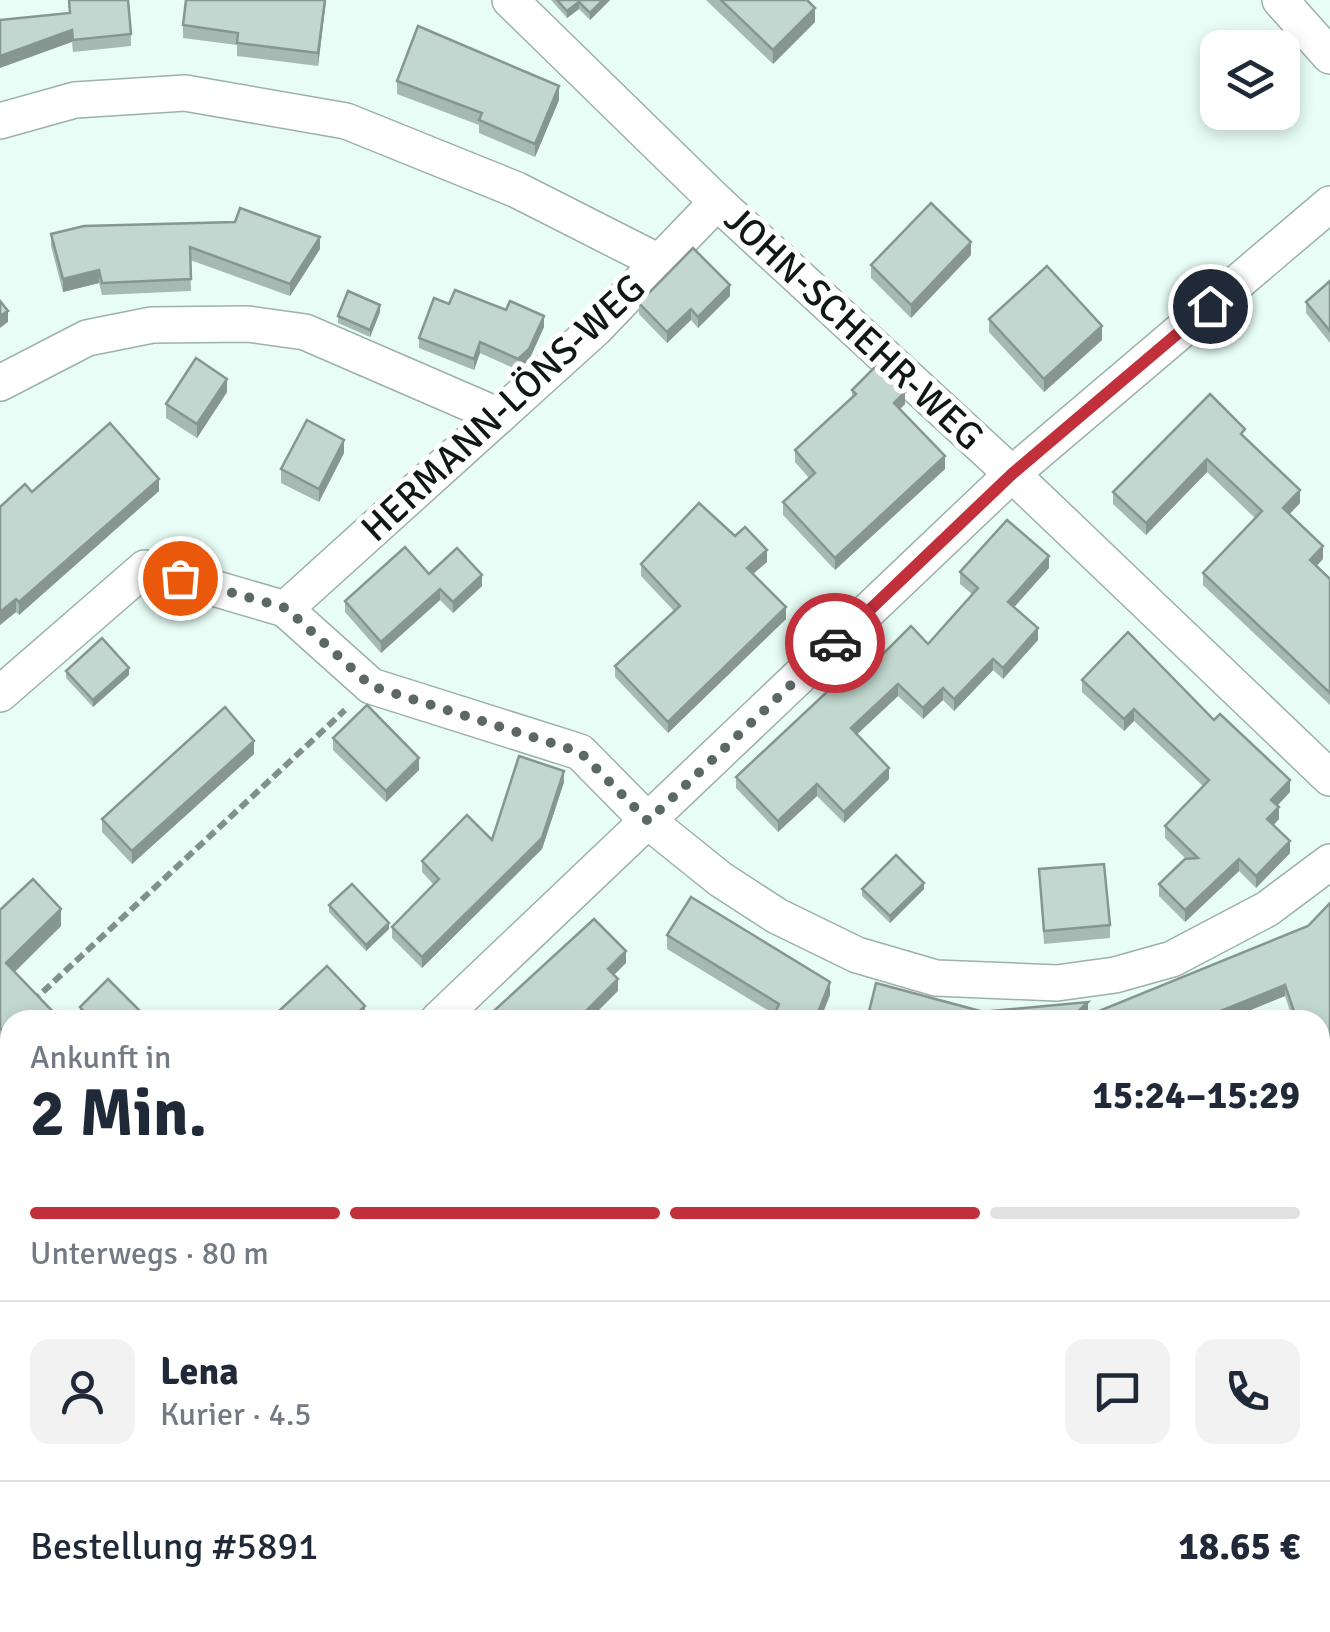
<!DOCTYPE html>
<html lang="de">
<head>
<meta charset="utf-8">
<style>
	body { margin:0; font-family:Signika,sans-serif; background:#f2f2f3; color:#1f2937; height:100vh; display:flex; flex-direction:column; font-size:38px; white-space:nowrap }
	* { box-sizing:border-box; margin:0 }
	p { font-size:32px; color:#747a83 }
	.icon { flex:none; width:55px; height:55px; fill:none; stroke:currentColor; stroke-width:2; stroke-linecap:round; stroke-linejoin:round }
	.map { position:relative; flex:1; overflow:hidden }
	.sheet { position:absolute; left:0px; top:1010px; width:1330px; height:622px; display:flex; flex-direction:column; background:#fff; border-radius:30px 30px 0 0; box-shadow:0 5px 15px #0003 }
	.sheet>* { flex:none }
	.fabs { position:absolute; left:1200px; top:30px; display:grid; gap:20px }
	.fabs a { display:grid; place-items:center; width:100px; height:100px; border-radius:20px; background:#fff; box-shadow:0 5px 15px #0003; font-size:50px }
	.pin { position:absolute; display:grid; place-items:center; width:85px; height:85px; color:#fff; margin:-42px; border:5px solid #fff; border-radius:50%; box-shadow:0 2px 10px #0007 }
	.courier { position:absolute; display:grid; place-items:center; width:100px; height:100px; margin:-50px; border:8px solid #c1303b; border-radius:50%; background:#fff; color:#222; box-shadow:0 2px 12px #0007 }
	.summary em { font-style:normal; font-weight:700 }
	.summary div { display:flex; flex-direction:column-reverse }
	.summary { display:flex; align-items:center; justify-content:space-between; height:170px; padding:0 30px }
	h1 { font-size:65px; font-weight:700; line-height:75px }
	.bar { display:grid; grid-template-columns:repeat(4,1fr); gap:15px 10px; align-content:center; height:120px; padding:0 30px }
	.bar i { height:12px; border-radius:8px; background:#e0e1e3 }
	.bar .selected { background:#c1303b }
	.bar p { grid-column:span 4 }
	.line { display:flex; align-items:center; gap:25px; padding:0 30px; border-top:2px solid #e0e1e3 }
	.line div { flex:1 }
	.round { display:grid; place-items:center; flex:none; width:105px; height:105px; border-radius:20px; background:#f2f2f3 }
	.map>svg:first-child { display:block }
</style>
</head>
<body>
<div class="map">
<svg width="1330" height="1632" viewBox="0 0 1330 1632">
	<rect width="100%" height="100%" fill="#e7fdf5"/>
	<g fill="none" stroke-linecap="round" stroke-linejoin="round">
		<defs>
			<g id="minor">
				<polyline points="510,0 717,202 1012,474 1330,778"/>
				<polyline points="1280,0 1330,56"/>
				<polyline points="0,121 75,100 185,93 346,121 517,190 659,262"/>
				<polyline points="0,383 87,338 152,325 248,324 305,332 499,416"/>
				<polyline points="285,609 371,686 580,752 648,821 720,879 777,916 857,955 936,978 1057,983 1115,975 1172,959 1267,909 1330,862"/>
				<polyline points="0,694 145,568 285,609 595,329 717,202"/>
				<polyline points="438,1020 1012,474 1330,204"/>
				<polyline points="0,1153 10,1162"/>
				<polyline points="0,1434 10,1425"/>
				<polyline points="1320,1528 1330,1519"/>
				<polyline points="691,1622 732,1632"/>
				<polyline points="1164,1632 1187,1622"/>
			</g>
		</defs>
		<use href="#minor" stroke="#9cb1aa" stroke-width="38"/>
		<g stroke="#81908b" stroke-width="6" stroke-dasharray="10 5" stroke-linecap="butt">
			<polyline points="32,1002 345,710"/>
			<polyline points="893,1632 895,1622"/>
		</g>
		<use href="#minor" stroke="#fff" stroke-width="35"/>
	</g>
	<g fill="#a6b9b2">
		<polygon points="68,0 131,34 131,46 73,52"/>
		<polygon points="326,0 318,66 237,56 237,45 183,38 183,25"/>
		<polygon points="551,0 610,0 590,20 579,9 567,18"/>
		<polygon points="706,0 807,0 815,22 773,64"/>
		<polygon points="397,81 559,100 535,157 479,133 479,125 397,94"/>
		<polygon points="51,234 320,249 290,296 190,260 191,291 102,295 99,283 63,292 51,246"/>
		<polygon points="971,255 911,318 871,278 871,265"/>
		<polygon points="1330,281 1330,343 1306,313 1306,302"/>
		<polygon points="730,296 698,328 691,320 667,343 639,314 639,303"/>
		<polygon points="449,304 544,327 529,360 518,370 480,353 474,370 419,348 419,338"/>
		<polygon points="380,312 370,337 338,323 338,316"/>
		<polygon points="989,319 1102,340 1044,392 989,332"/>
		<polygon points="852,390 905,404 900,409 945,469 835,570 783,515 783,502 809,478 795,462 795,450 852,398"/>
		<polygon points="227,392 197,438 166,418 166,404"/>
		<polygon points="1245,439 1300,503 1289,514 1323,559 1316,566 1330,579 1330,705 1203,585 1203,573 1255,518 1207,472 1146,535 1113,504 1113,492"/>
		<polygon points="344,453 319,502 281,483 281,469"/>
		<polygon points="159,491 19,615 16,612 0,625 0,507 32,492"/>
		<polygon points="735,536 767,562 753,574 786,619 668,733 615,677 615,666 674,611 641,576 641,564"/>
		<polygon points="1049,568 1014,607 1038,640 1003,679 993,670 954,711 943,700 923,719 898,696 857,734 889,779 844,823 817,796 778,832 736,788 736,777 853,684 928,644 972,594 960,584 960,572"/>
		<polygon points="429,574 482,586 453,613 440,600 381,653 345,612 345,601"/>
		<polygon points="66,671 129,675 93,707 66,678"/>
		<polygon points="1082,680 1214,720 1290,792 1278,805 1279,819 1274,825 1290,853 1256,888 1239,871 1185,922 1159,896 1159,884 1186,859 1165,838 1165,826 1203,786 1134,721 1124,731 1082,692"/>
		<polygon points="333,738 419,770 386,802 333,750"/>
		<polygon points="254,754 132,864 102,832 102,819"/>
		<polygon points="564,782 542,849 422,968 392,938 392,927 434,885 422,872 422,861 492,840"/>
		<polygon points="1039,869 1110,925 1110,938 1044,944"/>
		<polygon points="862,889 924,889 890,923 862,896"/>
		<polygon points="1330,903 1330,1061 1320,1065 1320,1020 1293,1020 1285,996 1226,1020 867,1020 991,1014 991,1011 1088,1013 1083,1018 1308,926"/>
		<polygon points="329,905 389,929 366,951 329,912"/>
		<polygon points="0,910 61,926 15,972 10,1020 10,1073 2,1065 2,1048 0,1045"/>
		<polygon points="667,935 830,995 820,1020 772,1020 774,1014 667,949"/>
		<polygon points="80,1007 146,1020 80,1020"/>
		<polygon points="280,1010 365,1019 280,1020"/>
		<polygon points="347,1622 443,1622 438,1632 348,1632"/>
		<polygon points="473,1622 571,1622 566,1632 494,1632"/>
		<polygon points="947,1622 1000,1622 999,1627"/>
	</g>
	<g fill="#879691">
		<polygon points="325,0 326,0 318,66 318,53"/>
		<polygon points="603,0 610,0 590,20 590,13"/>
		<polygon points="579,2 579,9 567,18 567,11"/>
		<polygon points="815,8 815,22 773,64 773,50"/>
		<polygon points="72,30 72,42 0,68 0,56"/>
		<polygon points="559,86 559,100 535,157 535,144"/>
		<polygon points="320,237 320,249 290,296 290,284"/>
		<polygon points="971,242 971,255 911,318 911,305"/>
		<polygon points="99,270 99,283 63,292 63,279"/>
		<polygon points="730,285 730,296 698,328 698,317"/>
		<polygon points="380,305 380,312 370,337 370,330"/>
		<polygon points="691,309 691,320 667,343 667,332"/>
		<polygon points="8,311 8,322 0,328 0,316"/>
		<polygon points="544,316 544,327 529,360 518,370 518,359"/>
		<polygon points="1102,326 1102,340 1044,392 1044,379"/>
		<polygon points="480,342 480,353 474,370 474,359"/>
		<polygon points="227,379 227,392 197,438 197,424"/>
		<polygon points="905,392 905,404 894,415 894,403"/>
		<polygon points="344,440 344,453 319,502 319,489"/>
		<polygon points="945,456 945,469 835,570 835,558"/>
		<polygon points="1207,459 1207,472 1146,535 1146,523"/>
		<polygon points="159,479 159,491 19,615 19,602"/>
		<polygon points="1300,490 1300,503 1283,521 1283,508"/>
		<polygon points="1323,546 1323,559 1310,573 1310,560"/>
		<polygon points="767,550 767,562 747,579 747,568"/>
		<polygon points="1049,556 1049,568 1008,614 1008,602"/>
		<polygon points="482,575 482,586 453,613 453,602"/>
		<polygon points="440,589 440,600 381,653 381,642"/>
		<polygon points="16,599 16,612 0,625 0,612"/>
		<polygon points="786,607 786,619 668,733 668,722"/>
		<polygon points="1038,628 1038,640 1003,679 1003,668"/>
		<polygon points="993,659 993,670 954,711 954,699"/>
		<polygon points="129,668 129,675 93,707 93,700"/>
		<polygon points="898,684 898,696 851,740 851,728"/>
		<polygon points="943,688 943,700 923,719 923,708"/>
		<polygon points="1134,709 1134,721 1124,731 1124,719"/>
		<polygon points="254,741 254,754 132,864 132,851"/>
		<polygon points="419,758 419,770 386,802 386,791"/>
		<polygon points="889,768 889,779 844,823 844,812"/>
		<polygon points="564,771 564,782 542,849 422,968 422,957"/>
		<polygon points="1290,780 1290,792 1271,812 1271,800"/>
		<polygon points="817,784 817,796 778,832 778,821"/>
		<polygon points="1279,807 1279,819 1267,831 1267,819"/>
		<polygon points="1290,841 1290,853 1256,888 1256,876"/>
		<polygon points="1239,859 1239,871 1185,922 1185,910"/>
		<polygon points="924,883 924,889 890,923 890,916"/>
		<polygon points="61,909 61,926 6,980 6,963"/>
		<polygon points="389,923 389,929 366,951 366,945"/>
		<polygon points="626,951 626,963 608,981 608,969"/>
		<polygon points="618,979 618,991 589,1020 577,1020"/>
		<polygon points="830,982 830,995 820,1020 815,1020"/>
		<polygon points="1285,985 1285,996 1226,1020 1198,1020"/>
		<polygon points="1088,1002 1088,1013 1081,1020 1069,1020"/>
		<polygon points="365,1006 365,1019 350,1020"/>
		<polygon points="1330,1050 1330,1061 1320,1065 1320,1053"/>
		<polygon points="10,1257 10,1270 0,1280 0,1266"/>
		<polygon points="10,1336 10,1349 0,1359 0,1345"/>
		<polygon points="1330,1459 1330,1471 1320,1481 1320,1469"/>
		<polygon points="10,1527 10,1538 0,1547 0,1537"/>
		<polygon points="437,1622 443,1622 438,1632 432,1632"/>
		<polygon points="566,1622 571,1622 566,1632 561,1632"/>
	</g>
	<g fill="#c1d7cf" stroke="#879691" stroke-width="2.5">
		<polygon points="69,0 128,0 131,34 73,40 72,30 0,56 0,20 70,13"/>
		<polygon points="186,0 325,0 318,53 237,43 238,33 183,25"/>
		<polygon points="557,0 603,0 590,13 579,2 567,11"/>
		<polygon points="721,0 807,0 815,8 773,50"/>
		<polygon points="418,26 559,86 535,144 479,120 482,113 397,81"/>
		<polygon points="931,203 971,242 911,305 871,265"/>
		<polygon points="240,208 320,237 290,284 190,247 191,279 102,283 99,270 63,279 51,234 84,226 235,222"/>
		<polygon points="693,248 730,285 698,317 691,309 667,332 639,303"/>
		<polygon points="1047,266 1102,326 1044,379 989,319"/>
		<polygon points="1330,281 1330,331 1306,302"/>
		<polygon points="455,290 506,310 510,301 544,316 529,349 518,359 480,342 474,359 419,338 434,298 449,304"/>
		<polygon points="348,291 380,305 370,330 338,316"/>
		<polygon points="0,301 8,311 0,316"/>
		<polygon points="196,358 227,379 197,424 166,404"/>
		<polygon points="876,366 905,392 894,403 945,456 835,558 783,502 815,473 795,450 856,394 852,390"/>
		<polygon points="1210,394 1245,429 1241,434 1300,490 1283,508 1323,546 1310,560 1330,579 1330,693 1203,573 1262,511 1207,459 1146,523 1113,492"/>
		<polygon points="307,420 344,440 319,489 281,469"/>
		<polygon points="110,423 159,479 19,602 16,599 0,612 0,507 25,484 32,492"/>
		<polygon points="699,503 735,536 745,527 767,550 747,568 786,607 668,722 615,666 680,606 641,564"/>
		<polygon points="1007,520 1049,556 1008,602 1038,628 1003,668 993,659 954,699 943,688 923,708 898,684 851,728 889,768 844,812 817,784 778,821 736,777 845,675 853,684 911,626 928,644 978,588 960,572"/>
		<polygon points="405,547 429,574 457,548 482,575 453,602 440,589 381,642 345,601"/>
		<polygon points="1128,632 1214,720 1220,714 1290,780 1271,800 1279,807 1267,819 1290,841 1256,876 1239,859 1185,910 1159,884 1185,859 1198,858 1165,826 1209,780 1134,709 1124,719 1082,680"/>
		<polygon points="102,638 129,668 93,700 66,671"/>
		<polygon points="367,705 419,758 386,791 333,738"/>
		<polygon points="225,707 254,741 132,851 102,819"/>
		<polygon points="519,756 564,771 542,838 422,957 392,927 439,879 422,861 467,815 492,840"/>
		<polygon points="896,855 924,883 890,916 862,889"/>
		<polygon points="1104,864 1110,925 1044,931 1039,869"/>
		<polygon points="33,879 61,909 6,963 61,1020 10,1020 10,1039 0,1028 0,910"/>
		<polygon points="352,884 389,923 366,945 329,905"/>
		<polygon points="691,897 830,982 815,1020 772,1020 779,1004 667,935"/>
		<polygon points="1330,903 1330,1050 1320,1053 1320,1020 1297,1020 1285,985 1198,1020 1077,1020 1308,926"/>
		<polygon points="594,919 626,951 608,969 618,979 577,1020 484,1020"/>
		<polygon points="327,966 365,1006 350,1020 290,1020 280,1010"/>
		<polygon points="108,979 146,1017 143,1020 92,1020 80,1007"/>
		<polygon points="876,983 995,1015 991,1011 1088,1002 1069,1020 867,1020"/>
		<polygon points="10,1040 10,1056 2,1048"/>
		<polygon points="0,1236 10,1246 10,1257 0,1266"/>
		<polygon points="1330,1268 1330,1459 1320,1469 1320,1278"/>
		<polygon points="0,1293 10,1304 10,1336 0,1345"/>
		<polygon points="10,1473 10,1527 0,1537 0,1483"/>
		<polygon points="1327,1563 1330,1566 1330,1632 1217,1632 1236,1622 1240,1622 1242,1627 1248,1622 1320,1622 1320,1568"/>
		<polygon points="351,1622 437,1622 432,1632 368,1632"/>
		<polygon points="499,1622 566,1622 561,1632 520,1632"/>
	</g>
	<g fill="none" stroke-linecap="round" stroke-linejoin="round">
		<polyline stroke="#5b6863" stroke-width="10" stroke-dasharray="0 18" points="180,578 286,608 371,686 580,752 648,821 835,643"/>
		<polyline stroke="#c1303b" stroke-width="12" points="835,643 1012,474 1210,306"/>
	</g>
	<g text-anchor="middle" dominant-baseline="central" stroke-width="10" stroke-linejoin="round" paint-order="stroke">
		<g font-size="38" fill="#101815" stroke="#fff">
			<text transform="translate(854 328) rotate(43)">JOHN-SCHEHR-WEG</text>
			<text transform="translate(503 408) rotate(-43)">HERMANN-LÖNS-WEG</text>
		</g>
	</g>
</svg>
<div class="fabs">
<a><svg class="icon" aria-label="layers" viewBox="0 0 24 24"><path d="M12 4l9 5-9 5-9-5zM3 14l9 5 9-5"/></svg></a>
</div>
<div class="pin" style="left:180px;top:578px;background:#ea580c"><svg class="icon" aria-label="bag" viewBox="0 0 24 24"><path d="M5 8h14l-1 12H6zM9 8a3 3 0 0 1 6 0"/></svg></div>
<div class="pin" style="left:1210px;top:306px;background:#1f2937"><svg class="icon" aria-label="home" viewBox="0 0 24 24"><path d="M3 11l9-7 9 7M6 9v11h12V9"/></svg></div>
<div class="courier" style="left:835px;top:643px"><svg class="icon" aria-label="car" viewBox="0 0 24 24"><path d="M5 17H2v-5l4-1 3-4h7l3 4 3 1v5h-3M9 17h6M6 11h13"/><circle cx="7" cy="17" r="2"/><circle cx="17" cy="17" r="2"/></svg></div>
<section class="sheet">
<div class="summary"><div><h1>2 Min.</h1><p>Ankunft in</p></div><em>15:24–15:29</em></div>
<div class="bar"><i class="selected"></i><i class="selected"></i><i class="selected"></i><i></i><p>Unterwegs · 80 m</p></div>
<div class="line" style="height:180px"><a class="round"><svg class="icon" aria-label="person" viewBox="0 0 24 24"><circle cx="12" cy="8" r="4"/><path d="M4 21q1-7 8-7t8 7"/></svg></a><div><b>Lena</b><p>Kurier · 4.5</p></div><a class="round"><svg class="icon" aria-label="chat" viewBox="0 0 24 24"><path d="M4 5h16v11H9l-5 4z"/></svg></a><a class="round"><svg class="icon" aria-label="phone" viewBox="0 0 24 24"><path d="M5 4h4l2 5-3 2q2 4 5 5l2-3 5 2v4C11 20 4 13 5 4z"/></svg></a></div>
<div class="line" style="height:130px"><div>Bestellung #5891</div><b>18.65 €</b></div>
</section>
</div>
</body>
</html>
